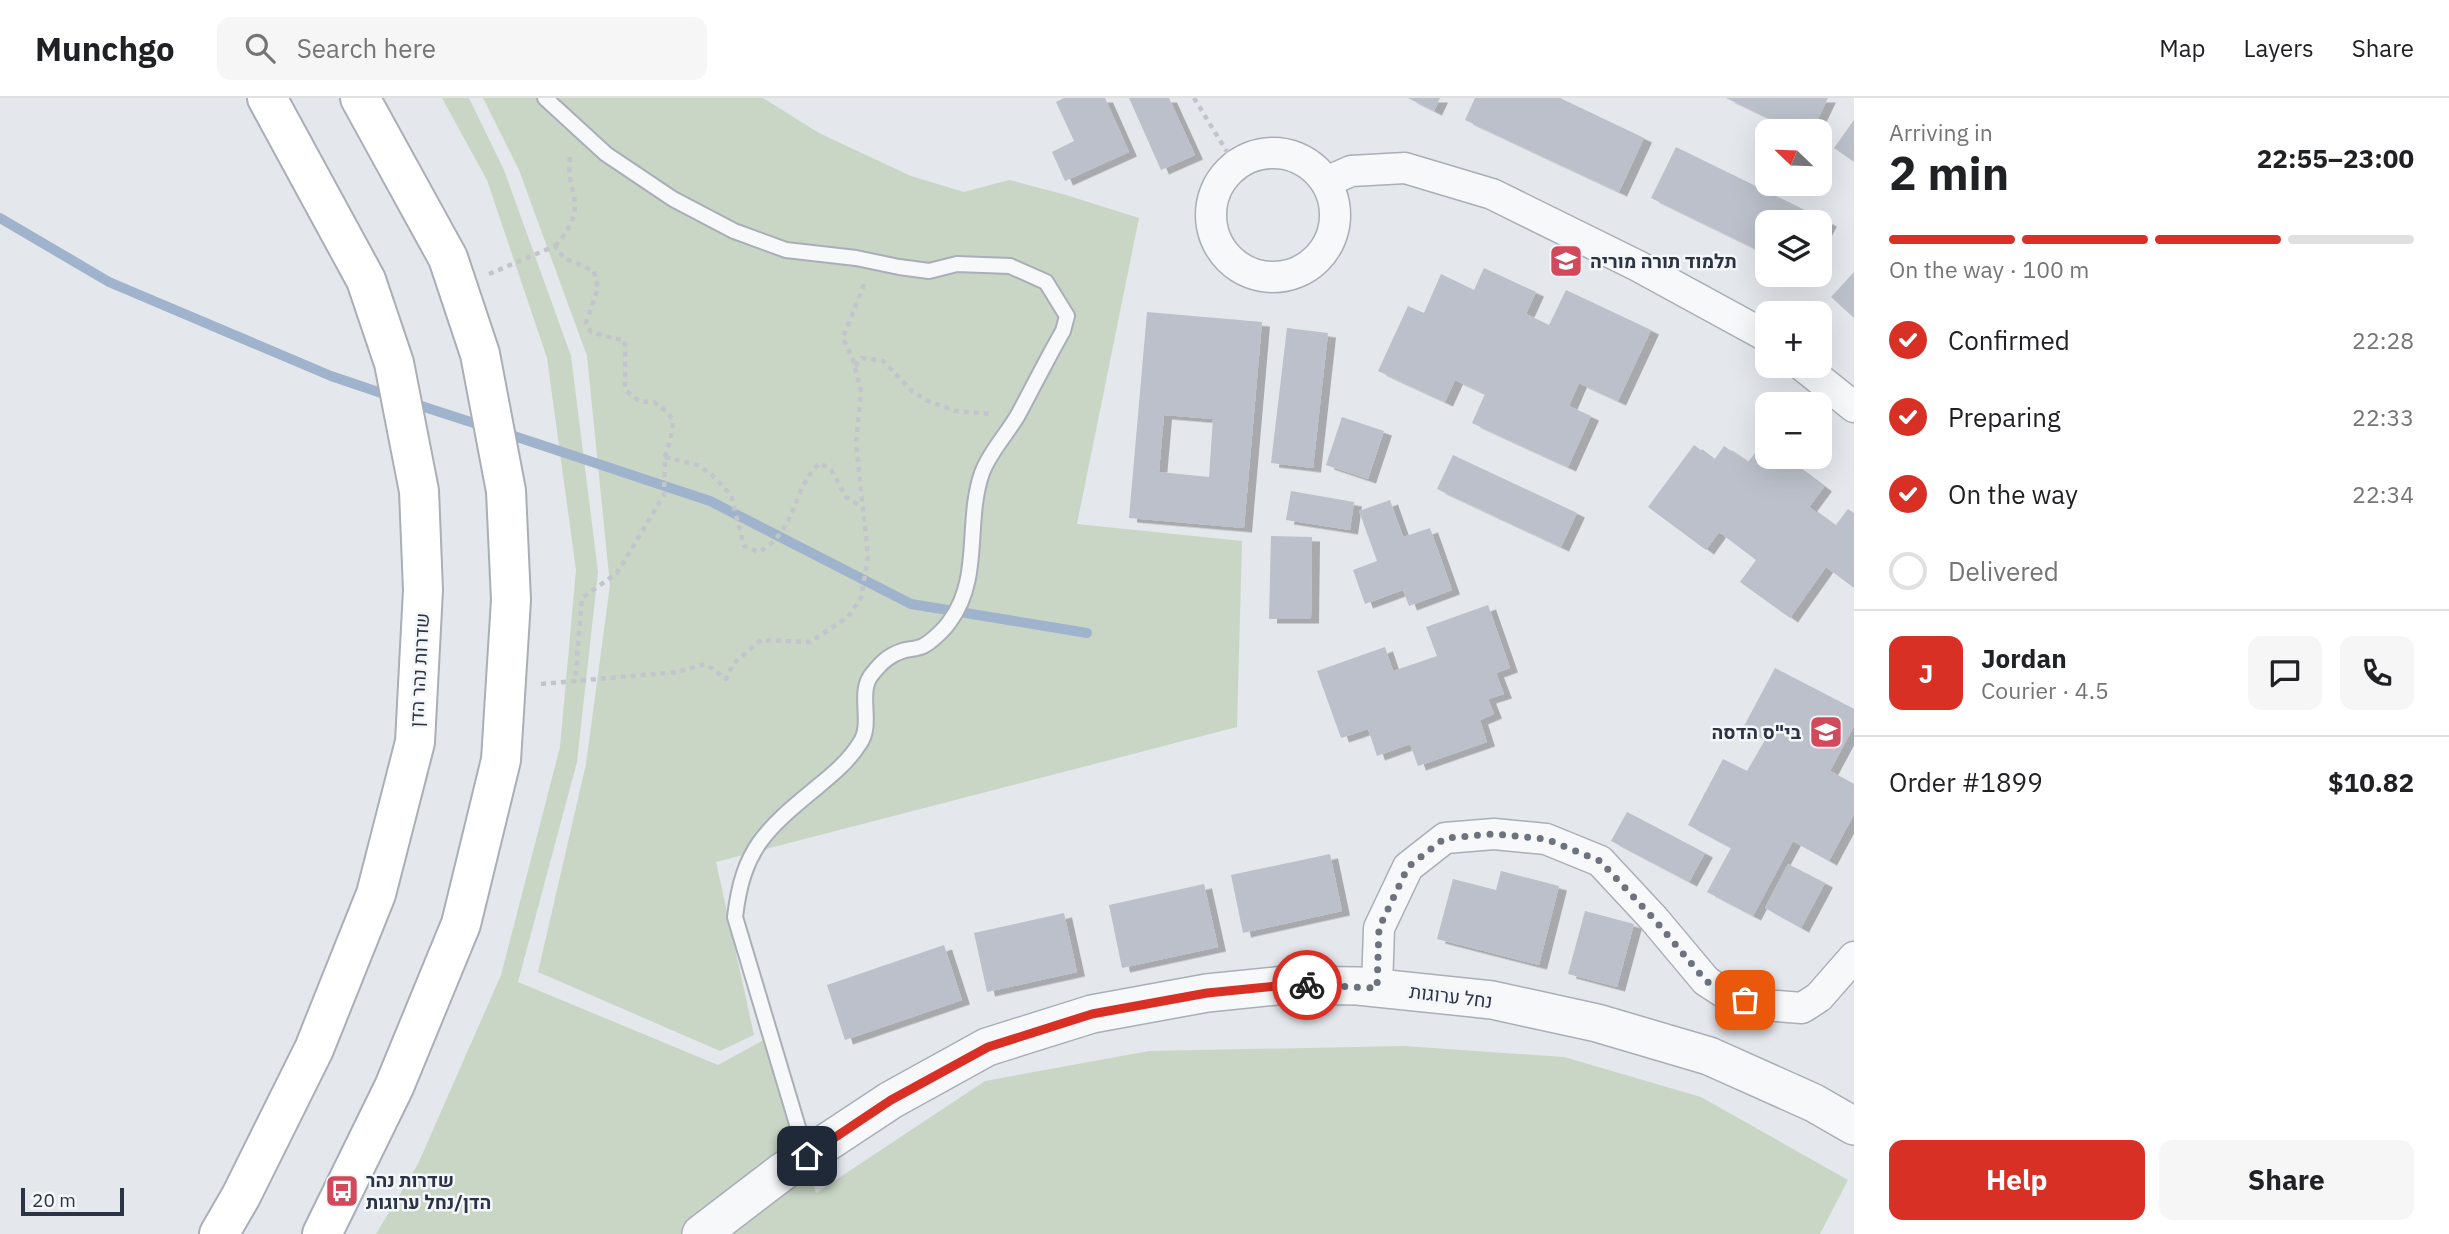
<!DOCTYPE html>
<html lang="en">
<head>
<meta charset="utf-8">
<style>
	body { margin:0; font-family:"IBM Plex Sans",Heebo,sans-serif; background:#f6f6f6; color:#202124; height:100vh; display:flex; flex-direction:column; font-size:26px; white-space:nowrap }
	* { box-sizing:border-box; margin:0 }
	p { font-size:23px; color:#757577 }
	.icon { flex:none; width:38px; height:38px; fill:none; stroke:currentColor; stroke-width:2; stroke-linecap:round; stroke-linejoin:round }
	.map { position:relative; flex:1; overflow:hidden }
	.details { display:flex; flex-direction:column; background:#fff; width:595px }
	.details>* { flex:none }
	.needle { width:46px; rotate:293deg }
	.buttons { position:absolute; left:1755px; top:21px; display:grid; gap:14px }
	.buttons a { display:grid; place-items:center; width:77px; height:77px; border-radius:14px; background:#fff; box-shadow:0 7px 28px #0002; font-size:35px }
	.scale { position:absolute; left:21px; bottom:18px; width:103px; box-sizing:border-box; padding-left:7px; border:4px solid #2b3445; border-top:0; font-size:19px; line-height:24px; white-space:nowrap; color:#2b3445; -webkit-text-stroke:5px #f4f6f9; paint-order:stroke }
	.pin { position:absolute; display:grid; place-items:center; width:60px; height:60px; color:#fff; margin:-30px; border-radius:14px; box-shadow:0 4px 10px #0006 }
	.courier { position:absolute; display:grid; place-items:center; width:70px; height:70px; margin:-35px; border:5px solid #d93025; border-radius:50%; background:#fff; color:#222; box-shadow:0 2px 9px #0007 }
	.overview em { font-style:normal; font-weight:700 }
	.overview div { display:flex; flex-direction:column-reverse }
	.overview { display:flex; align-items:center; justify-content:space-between; height:119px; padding:0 35px }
	h1 { font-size:46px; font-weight:700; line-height:52px }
	.bar { display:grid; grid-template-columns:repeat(4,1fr); gap:10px 7px; align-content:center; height:84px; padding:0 35px }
	.bar i { height:9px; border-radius:5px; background:#e0e0e0 }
	.bar .active { background:#d93025 }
	.bar p { grid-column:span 4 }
	.line { display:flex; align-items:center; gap:18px; padding:0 35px; border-top:2px solid #e0e0e0 }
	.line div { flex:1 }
	.round { display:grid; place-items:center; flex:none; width:74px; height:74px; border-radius:14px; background:#f6f6f6 }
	ol { padding:0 35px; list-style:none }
	li { display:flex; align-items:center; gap:21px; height:77px }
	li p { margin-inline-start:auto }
	li .icon { padding:7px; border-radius:50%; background:#d93025; color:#fff; stroke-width:4 }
	li:last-child { color:#757577 }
	li i { width:38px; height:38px; border:4px solid #e0e0e0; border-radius:50% }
	.action { display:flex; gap:14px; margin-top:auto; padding:14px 35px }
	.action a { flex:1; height:80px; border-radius:14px; background:#d93025; color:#fff; font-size:28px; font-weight:700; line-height:80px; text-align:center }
	.action a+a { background:#f6f6f6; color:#202124 }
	header { display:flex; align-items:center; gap:42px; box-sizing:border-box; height:98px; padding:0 35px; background:#fff; border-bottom:2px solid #e0e0e0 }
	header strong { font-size:33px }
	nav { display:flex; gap:38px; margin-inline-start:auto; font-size:24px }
	.search { width:490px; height:63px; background:#f6f6f6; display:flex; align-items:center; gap:18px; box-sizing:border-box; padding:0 24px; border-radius:14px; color:#757577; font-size:26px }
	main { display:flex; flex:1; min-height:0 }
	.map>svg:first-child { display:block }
</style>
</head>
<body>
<header>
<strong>Munchgo</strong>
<div class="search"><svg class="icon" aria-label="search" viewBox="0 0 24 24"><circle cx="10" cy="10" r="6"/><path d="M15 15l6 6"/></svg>Search here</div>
<nav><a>Map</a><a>Layers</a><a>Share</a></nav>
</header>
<main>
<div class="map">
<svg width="1854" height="1136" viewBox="0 0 1854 1136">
	<defs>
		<filter id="shadow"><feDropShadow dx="8" dy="4.5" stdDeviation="0" flood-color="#0004"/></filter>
	</defs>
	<rect width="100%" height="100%" fill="#e4e7ec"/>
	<g fill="#c9d6c5">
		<polygon points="442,0 469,0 504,72 571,258 598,474 577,664 518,884 718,967 769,939 816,1095 985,983 1149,953 1404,948 1564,959 1701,999 1848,1082 1820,1136 376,1136 418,1066 501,877 560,649 576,472 547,260 487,82"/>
		<polygon points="483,0 763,0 819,35 911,78 964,94 1009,82 1066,97 1139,120 1077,426 1242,443 1237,629 716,764 754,937 720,953 538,874 586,666 610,487 587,258 519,72"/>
	</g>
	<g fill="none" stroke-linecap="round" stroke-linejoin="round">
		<g stroke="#9fb4cc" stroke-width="10">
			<polyline points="0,120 109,184 331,278 393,299"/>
			<polyline points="409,304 486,329"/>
			<polyline points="502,334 710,403 911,506 1087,535"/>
		</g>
	</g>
	<g fill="#bbc0ca" fill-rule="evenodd" filter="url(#shadow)">
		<polygon points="1064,0 1105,0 1129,54 1065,83 1052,54 1074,43 1056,4"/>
		<polygon points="1129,0 1169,0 1195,57 1161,72"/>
		<polygon points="1408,0 1440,0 1434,13"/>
		<polygon points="1475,0 1560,0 1644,40 1619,94 1465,22"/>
		<polygon points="1726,0 1828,0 1812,33 1796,33"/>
		<polygon points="1854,22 1854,64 1834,50"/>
		<polygon points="1676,49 1829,124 1820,141 1820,124 1768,124 1768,157 1651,100"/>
		<polygon points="1484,170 1536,194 1526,216 1549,227 1566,192 1651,232 1618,303 1579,285 1569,308 1591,318 1568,369 1472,325 1485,296 1455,282 1445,304 1378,273 1408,208 1424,215 1441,176 1474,192"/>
		<polygon points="1854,174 1854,220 1831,199"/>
		<path d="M 1147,214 L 1262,224 L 1244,430 L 1129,420 ZM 1164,317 L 1213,321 L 1209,379 L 1159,374 Z"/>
		<polygon points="1287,230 1328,235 1313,370 1271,365"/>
		<polygon points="1342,319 1384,333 1368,381 1326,367"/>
		<polygon points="1764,344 1768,347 1768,359 1784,359 1824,389 1809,409 1835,428 1848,411 1854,415 1854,490 1826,469 1790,520 1740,484 1756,462 1719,434 1706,452 1648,409 1694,347 1714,362 1724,348 1748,364"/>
		<polygon points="1453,357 1577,415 1561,449 1437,391"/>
		<polygon points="1291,393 1354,404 1350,432 1286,422"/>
		<polygon points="1390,402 1403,439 1430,430 1452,492 1409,508 1403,492 1365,506 1353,472 1377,463 1359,413"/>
		<polygon points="1271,438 1312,439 1311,521 1269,521"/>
		<polygon points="1488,507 1510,570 1496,575 1504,596 1488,601 1494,616 1480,622 1487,644 1418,668 1410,646 1377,658 1368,631 1341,640 1317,573 1385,549 1393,573 1437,558 1426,529"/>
		<polygon points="1775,570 1854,611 1854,628 1830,673 1854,686 1854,716 1829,763 1793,743 1753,818 1707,794 1731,750 1688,727 1723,661 1747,673 1765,642 1743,630"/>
		<polygon points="1627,714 1705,755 1689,784 1611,743"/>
		<polygon points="1330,756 1342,813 1243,835 1231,777"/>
		<polygon points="1788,766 1825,785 1801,830 1765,810"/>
		<polygon points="1501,773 1559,788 1539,867 1437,841 1453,781 1496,792"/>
		<polygon points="1204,786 1218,849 1122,870 1109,807"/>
		<polygon points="1585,813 1634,826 1617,889 1568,876"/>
		<polygon points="1064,815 1077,874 987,894 974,835"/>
		<polygon points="944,847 962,902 845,942 827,887"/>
	</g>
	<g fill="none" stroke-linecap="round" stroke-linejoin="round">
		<defs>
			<path id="service" d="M 545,0 L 606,56 L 673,101 L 734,133 L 786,152 L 856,160 L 899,169 L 929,173 L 957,166 L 1010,168 L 1046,184 L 1067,218 L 1063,233 C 1047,261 1033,289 1018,317 C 1007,336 989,355 982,375 C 965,423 982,480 950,523 C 945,531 931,544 923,548 C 917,551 908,551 902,553 C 889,557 881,565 873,575 C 856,593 874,625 860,645 C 848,664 833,676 816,690 C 765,732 743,751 735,819 L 806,1056"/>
			<g id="minor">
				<circle cx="1273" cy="117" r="62"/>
				<polyline points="1326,84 1351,73 1405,70 1492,96 1638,168 1768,239"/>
				<polyline points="1803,268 1854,309"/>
				<polyline points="1377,890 1379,830 1408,769 1445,740 1494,736 1546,741 1600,763 1654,821 1706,883 1726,896 1763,907 1802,910 1819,899 1854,859"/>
			</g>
			<polyline id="tertiary" points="701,1136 782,1074 891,1002 987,949 1092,916 1207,895 1286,887 1358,888 1492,902 1597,925 1709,958 1814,1005 1854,1028"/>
			<g id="secondary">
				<polyline points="219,1136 241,1098 314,951 376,796 415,644 423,492 419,393 394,265 366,182 267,0"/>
				<polyline points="322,1136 394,989 461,826 501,662 511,502 506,393 480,256 448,160 360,0"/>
			</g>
		</defs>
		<use href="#service" stroke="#a9aeb7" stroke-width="18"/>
		<use href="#minor" stroke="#a9aeb7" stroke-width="33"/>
		<use href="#tertiary" stroke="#a9aeb7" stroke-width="40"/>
		<use href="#secondary" stroke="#a9aeb7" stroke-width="42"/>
		<g stroke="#c2c5cb" stroke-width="4.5" stroke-dasharray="5 5" stroke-linecap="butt">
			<polyline points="1194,0 1235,67"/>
			<path d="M 555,148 C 594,105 562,96 571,54"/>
			<path d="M 489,176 L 555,148 L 564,160 L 594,173 L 598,190 L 586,225 L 591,234 L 625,243 L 625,291 C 634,301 640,305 654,304 L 666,313 L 673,322 L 671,340 L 665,359 L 664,397 L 617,475 L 582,500 L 575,583"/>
			<polyline points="855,268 862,260 883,263 913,294 928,303 956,313 992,316"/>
			<path d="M 665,359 L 698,367 L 712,377 L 731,397 L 744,448 L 759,454 C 797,433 792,390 820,365 L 831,372 L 846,399 L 862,409"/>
			<polyline points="541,586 677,574 706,566 726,581 733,566 761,542 810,544 848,519 861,500 868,459 856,345 861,293 853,262 843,240 865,184"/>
		</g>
		<use href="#service" stroke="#f7f8fa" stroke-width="14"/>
		<use href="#minor" stroke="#f7f8fa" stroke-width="30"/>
		<use href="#tertiary" stroke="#f7f8fa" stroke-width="37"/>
		<use href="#secondary" stroke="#fff" stroke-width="38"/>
	</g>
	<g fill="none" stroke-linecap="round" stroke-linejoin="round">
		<polyline stroke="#6c737f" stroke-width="7" stroke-dasharray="0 12.6" points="1307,887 1377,890 1379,830 1408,769 1445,740 1494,736 1546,741 1600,763 1654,821 1706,883 1726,896 1745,902"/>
		<polyline stroke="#d93025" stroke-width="9" points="807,1058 891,1002 988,949 1092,916 1207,895 1286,887 1307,887"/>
	</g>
	<defs>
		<symbol id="school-square" viewBox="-11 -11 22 22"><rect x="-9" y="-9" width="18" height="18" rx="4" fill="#d1495b" stroke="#f4f6f9"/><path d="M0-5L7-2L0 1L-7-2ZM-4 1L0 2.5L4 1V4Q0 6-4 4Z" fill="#fff"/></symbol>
		<symbol id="bus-square" viewBox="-11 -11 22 22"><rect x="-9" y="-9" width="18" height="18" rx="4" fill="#d1495b" stroke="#f4f6f9"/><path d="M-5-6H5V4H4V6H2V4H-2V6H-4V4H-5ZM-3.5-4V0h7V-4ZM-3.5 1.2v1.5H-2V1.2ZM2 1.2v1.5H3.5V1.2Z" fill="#fff"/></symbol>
	</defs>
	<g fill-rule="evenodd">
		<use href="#school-square" x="1547" y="144" width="38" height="38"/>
		<use href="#school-square" x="1807" y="615" width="38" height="38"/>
		<use href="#bus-square" x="323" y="1074" width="38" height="38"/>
	</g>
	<g text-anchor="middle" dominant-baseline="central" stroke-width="5" stroke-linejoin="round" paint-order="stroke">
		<g font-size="19" font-weight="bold" fill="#2b3445" stroke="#f4f6f9" text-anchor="start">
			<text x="1590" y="163">תלמוד תורה מוריה</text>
			<text x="1801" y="634" text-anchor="end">בי"ס הדסה</text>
			<text x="366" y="1082">שדרות נהר<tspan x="366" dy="22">הדן/נחל ערוגות</tspan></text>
		</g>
		<g font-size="19" fill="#2b3445" stroke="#f4f6f9">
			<text transform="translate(419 572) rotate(-87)">שדרות נהר הדן</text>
			<text transform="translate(1451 898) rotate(7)">נחל ערוגות</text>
		</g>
	</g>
</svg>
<div class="buttons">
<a><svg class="needle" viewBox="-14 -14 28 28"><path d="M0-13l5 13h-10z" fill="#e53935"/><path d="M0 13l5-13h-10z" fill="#757577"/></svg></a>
<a><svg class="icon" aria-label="layers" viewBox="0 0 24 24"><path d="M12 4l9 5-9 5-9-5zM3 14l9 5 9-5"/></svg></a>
<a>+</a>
<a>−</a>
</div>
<div class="scale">20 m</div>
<div class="pin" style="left:1745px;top:902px;background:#ea580c"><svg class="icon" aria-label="bag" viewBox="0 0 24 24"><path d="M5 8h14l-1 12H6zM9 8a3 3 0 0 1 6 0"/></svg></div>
<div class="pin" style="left:807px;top:1058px;background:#1f2937"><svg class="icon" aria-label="home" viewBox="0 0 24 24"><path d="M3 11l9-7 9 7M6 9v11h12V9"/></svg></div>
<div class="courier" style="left:1307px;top:887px"><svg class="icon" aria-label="bike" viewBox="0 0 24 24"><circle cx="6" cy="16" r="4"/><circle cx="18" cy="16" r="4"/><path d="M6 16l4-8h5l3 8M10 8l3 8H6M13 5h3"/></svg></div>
</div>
<section class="details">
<div class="overview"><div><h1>2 min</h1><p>Arriving in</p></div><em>22:55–23:00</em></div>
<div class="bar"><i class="active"></i><i class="active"></i><i class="active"></i><i></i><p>On the way · 100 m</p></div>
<ol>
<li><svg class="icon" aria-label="check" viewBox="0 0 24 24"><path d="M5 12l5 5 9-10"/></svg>Confirmed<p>22:28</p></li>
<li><svg class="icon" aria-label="check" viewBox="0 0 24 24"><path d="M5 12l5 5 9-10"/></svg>Preparing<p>22:33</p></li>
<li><svg class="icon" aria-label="check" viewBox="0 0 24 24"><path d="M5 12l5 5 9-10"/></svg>On the way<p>22:34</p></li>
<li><i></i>Delivered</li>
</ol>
<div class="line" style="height:126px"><b class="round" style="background:#d93025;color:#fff">J</b><div><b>Jordan</b><p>Courier · 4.5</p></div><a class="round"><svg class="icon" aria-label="chat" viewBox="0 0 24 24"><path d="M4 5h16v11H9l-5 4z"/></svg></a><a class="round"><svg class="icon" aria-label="phone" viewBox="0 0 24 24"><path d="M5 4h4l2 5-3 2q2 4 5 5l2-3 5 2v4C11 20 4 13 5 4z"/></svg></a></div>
<div class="line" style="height:91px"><div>Order #1899</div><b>$10.82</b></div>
<div class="action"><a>Help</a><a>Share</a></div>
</section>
</main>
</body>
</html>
